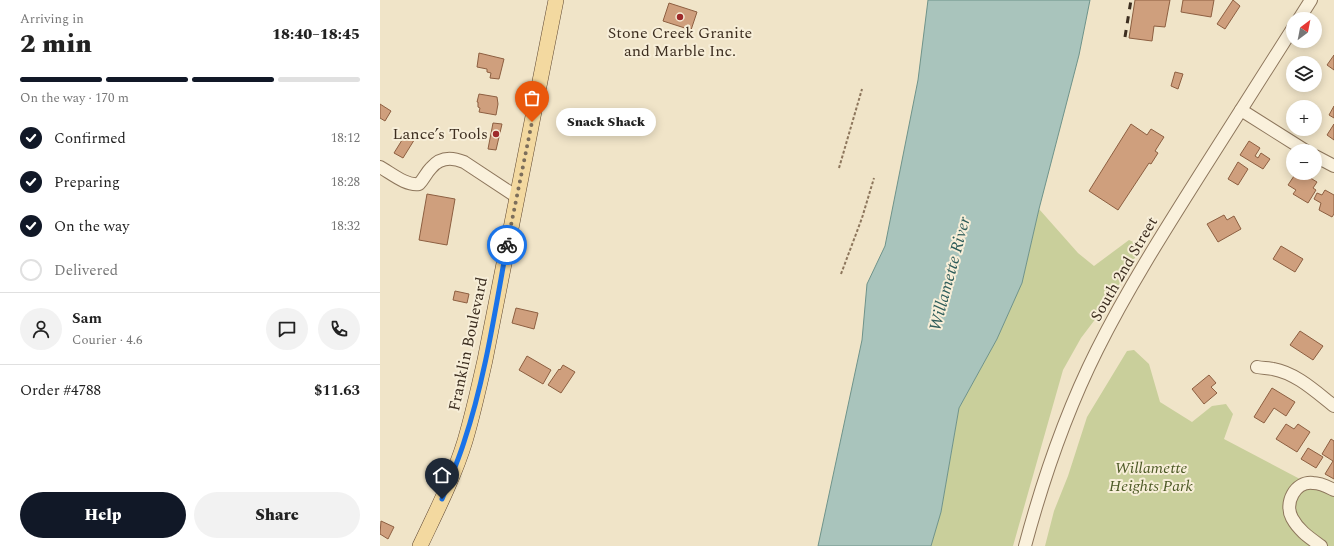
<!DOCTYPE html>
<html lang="en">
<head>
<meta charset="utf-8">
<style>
	body { margin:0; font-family:Spectral,serif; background:#f2f2f2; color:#222; height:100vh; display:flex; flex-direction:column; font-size:15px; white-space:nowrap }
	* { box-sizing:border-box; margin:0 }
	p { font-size:13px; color:#767676 }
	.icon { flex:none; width:22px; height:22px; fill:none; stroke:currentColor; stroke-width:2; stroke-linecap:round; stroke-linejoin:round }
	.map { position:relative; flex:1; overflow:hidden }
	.details { display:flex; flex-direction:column; background:#fff; width:380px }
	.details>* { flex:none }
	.needle { width:26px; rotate:32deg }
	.fabs { position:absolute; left:906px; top:12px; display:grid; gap:8px }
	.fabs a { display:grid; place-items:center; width:36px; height:36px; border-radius:50%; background:#fff; box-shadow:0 2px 10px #0003; font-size:20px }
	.pin { position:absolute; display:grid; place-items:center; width:34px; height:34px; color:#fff; margin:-41px -17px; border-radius:50% 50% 50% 0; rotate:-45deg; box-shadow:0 0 4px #0007 }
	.pin .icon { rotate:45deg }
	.courier { position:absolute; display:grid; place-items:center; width:40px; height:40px; margin:-20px; border:3px solid #1a73e8; border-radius:50%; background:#fff; color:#222; box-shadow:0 1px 5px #0007 }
	.bubble { position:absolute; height:28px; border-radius:14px; background:#fff; box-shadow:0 2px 10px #0003; font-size:13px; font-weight:800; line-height:28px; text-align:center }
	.summary em { font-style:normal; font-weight:800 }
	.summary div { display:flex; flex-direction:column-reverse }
	.summary { display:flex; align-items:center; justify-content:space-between; height:68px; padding:0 20px }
	h1 { font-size:26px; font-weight:800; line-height:30px }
	.bar { display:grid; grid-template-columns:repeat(4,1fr); gap:6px 4px; align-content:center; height:48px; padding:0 20px }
	.bar i { height:5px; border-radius:3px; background:#e0e0e0 }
	.bar .active { background:#111827 }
	.bar p { grid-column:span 4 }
	.line { display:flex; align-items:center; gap:10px; padding:0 20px; border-top:1px solid #e0e0e0 }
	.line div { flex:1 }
	.round { display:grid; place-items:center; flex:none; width:42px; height:42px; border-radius:21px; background:#f2f2f2 }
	ol { padding:0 20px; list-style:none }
	li { display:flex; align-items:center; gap:12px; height:44px }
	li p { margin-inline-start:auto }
	li .icon { padding:4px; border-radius:50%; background:#111827; color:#fff; stroke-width:4 }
	li:last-child { color:#767676 }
	li i { width:22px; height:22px; border:2px solid #e0e0e0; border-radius:50% }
	.primary-button { display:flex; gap:8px; margin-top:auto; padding:8px 20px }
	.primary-button a { flex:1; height:46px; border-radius:24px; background:#111827; color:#fff; font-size:16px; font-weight:800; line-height:46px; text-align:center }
	.primary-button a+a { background:#f2f2f2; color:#222 }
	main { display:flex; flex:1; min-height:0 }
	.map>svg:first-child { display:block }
</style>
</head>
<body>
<main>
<section class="details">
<div class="summary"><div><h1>2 min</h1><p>Arriving in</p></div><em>18:40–18:45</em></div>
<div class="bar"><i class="active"></i><i class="active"></i><i class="active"></i><i></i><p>On the way · 170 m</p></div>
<ol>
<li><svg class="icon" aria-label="check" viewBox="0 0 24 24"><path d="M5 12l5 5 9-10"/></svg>Confirmed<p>18:12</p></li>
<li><svg class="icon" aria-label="check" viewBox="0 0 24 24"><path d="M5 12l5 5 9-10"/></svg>Preparing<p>18:28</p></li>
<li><svg class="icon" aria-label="check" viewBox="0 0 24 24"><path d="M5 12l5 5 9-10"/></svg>On the way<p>18:32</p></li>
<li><i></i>Delivered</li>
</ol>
<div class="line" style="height:72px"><a class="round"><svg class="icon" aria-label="person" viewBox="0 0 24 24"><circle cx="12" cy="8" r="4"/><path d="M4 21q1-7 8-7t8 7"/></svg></a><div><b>Sam</b><p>Courier · 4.6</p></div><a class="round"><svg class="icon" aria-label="chat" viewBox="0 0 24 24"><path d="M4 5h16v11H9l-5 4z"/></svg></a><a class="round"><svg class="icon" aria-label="phone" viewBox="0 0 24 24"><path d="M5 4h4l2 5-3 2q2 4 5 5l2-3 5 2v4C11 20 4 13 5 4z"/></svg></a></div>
<div class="line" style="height:52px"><div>Order #4788</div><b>$11.63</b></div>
<div class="primary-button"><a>Help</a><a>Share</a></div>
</section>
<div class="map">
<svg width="954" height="546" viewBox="0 0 954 546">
	<rect width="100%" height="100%" fill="#f0e4c8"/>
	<g fill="#c9cf9b">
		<polygon points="659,209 698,253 714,266 749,240 762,246 729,301 701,338 683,370 633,546 551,546 561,512 579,408 617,339 642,283"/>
		<polygon points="754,350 769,364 780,402 812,422 832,406 846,404 853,414 844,439 954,497 954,546 665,546 674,511 688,476 707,417 747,351"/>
	</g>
	<polygon fill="#a9c4bc" stroke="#6f938a" points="548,0 710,0 699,55 659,209 642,283 617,339 579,408 561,512 551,546 438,546 482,340 487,284 505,246 538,80"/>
	<g fill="#cf9f7d" stroke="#8d5f41">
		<polygon points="755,0 790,0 785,27 774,26 772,41 749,38"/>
		<polygon points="803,0 834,0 831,17 801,12"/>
		<polygon points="853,0 860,6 845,29 837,24"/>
		<polygon points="289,3 317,12 311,30 283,21"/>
		<polygon points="99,53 124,59 119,79 110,78 111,73 107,72 107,69 97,67"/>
		<polygon points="954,55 954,70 947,65"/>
		<polygon points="795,72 803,74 798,89 791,86"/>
		<polygon points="99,94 117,97 118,104 116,115 99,112 100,108 98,107 98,102 97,102"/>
		<polygon points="0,104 11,111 5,121 0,118"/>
		<polygon points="954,106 954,118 949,115"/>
		<polygon points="113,123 122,124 116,150 108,149"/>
		<polygon points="751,124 767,135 771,129 784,137 775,151 778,153 771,164 769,163 738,210 709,191"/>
		<polygon points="954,124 954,140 947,135"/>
		<polygon points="27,132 36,137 23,158 14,153"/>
		<polygon points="869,141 880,148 875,156 878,158 881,153 890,159 883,169 860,155"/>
		<polygon points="858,162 868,169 858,185 848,179"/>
		<polygon points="916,173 929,173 927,176 937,182 933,188 936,190 928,203 913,194 916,190 908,185"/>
		<polygon points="945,190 954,195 954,214 952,217 939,210 941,203 934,199 937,193 942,195"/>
		<polygon points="47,194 75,199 67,245 39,240"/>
		<polygon points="844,215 847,220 854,216 861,229 838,242 827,224"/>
		<polygon points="901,246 923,259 915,272 893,259"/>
		<polygon points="75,291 89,294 87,303 73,300"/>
		<polygon points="136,308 158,313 154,329 132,323"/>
		<polygon points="920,331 943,346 933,360 910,345"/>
		<polygon points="147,356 171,370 163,384 139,370"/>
		<polygon points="183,365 195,372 181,393 168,385 179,369 180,370"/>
		<polygon points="829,375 836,383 831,387 837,393 824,404 812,389"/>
		<polygon points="892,388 915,402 906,416 894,408 884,423 874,417"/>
		<polygon points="906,424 914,429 918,424 930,432 917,452 896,439"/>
		<polygon points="951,439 954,441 954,479 945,474 953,461 942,454"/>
		<polygon points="928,448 943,457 936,468 921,459"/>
		<polygon points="1,521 14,527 8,539 0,534"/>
	</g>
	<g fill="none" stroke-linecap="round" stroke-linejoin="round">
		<defs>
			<g id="minor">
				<polyline points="919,19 931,0"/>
				<polyline points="861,110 926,151"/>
				<polyline points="935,156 954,166"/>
				<path d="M 0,167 C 11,173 26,186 39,184 C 44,179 46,173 51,168 C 60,157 72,157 84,162 L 137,197"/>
				<path d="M 877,367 C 882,368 888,368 893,369 C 916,373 936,392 954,406"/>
				<path d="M 645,546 C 663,479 686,412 717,350 C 747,290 783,233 819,176 C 850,127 882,77 913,28"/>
				<path d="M 941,546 C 930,538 919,531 912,518 C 904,503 915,481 933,483 C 941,483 948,487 954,490"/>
			</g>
			<path id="major" d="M 40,546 C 56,512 74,477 85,441 C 93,414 99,387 105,360 L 176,0"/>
		</defs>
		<use href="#minor" stroke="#8d765c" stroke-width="14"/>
		<use href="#major" stroke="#5b4430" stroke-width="16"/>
		<g stroke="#8d765c" stroke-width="2" stroke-dasharray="3 2" stroke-linecap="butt">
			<polyline points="459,168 482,89"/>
			<polyline points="461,274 482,218 494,178"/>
		</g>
		<use href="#minor" stroke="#faf1dc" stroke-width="12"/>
		<use href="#major" stroke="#f3d9a0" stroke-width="15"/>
		<polyline stroke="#3d2e20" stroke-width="3" stroke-dasharray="7 7" stroke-linecap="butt" points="745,37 751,0"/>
	</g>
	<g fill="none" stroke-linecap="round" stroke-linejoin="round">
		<polyline stroke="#7c6e5b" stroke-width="4" stroke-dasharray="0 7.2" points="127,245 152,122"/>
		<path stroke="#1a73e8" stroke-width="5" d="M 62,499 C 70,480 78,461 84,442 C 105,379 115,311 127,245"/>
	</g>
	<g fill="#9e2a2b" stroke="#f7eed8" stroke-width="1.5">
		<circle cx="300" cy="17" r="4"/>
		<circle cx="116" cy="134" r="4"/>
	</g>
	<g text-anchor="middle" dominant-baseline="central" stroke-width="4" stroke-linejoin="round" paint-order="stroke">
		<g font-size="16" fill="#3d2e20" stroke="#f7eed8">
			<text x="300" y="33">Stone Creek Granite<tspan x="300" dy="18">and Marble Inc.</tspan></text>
			<text x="108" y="134" text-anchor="end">Lance’s Tools</text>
		</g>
		<g font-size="16" fill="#3d2e20" stroke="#f7eed8">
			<text transform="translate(744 269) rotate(-60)">South 2nd Street</text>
			<text transform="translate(88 344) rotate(-78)">Franklin Boulevard</text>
		</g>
		<g font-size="16" font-style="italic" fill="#4d5a26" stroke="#f7eed8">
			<text x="771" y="468">Willamette<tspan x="771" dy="18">Heights Park</tspan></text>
		</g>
		<g font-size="17" font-style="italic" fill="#2f5d5a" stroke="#f7eed8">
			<text transform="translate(570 274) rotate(-75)">Willamette River</text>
		</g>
	</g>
</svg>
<div class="fabs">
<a><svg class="needle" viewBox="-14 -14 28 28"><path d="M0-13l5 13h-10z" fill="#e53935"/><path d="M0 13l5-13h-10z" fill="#767676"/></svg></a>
<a><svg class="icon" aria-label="layers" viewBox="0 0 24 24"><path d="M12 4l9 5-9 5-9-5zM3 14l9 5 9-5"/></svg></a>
<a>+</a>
<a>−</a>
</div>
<div class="pin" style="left:152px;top:122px;background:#ea580c"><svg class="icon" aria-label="bag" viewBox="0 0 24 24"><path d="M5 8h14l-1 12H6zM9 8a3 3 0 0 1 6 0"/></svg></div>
<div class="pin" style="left:62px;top:499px;background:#1f2937"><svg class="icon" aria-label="home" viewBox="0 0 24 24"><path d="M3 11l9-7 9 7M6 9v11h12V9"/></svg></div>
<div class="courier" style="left:127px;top:245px"><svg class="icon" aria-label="bike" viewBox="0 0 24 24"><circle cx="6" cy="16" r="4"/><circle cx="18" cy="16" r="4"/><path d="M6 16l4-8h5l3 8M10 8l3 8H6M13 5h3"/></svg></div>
<div class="bubble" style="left:176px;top:108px;width:100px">Snack Shack</div>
</div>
</main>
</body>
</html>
